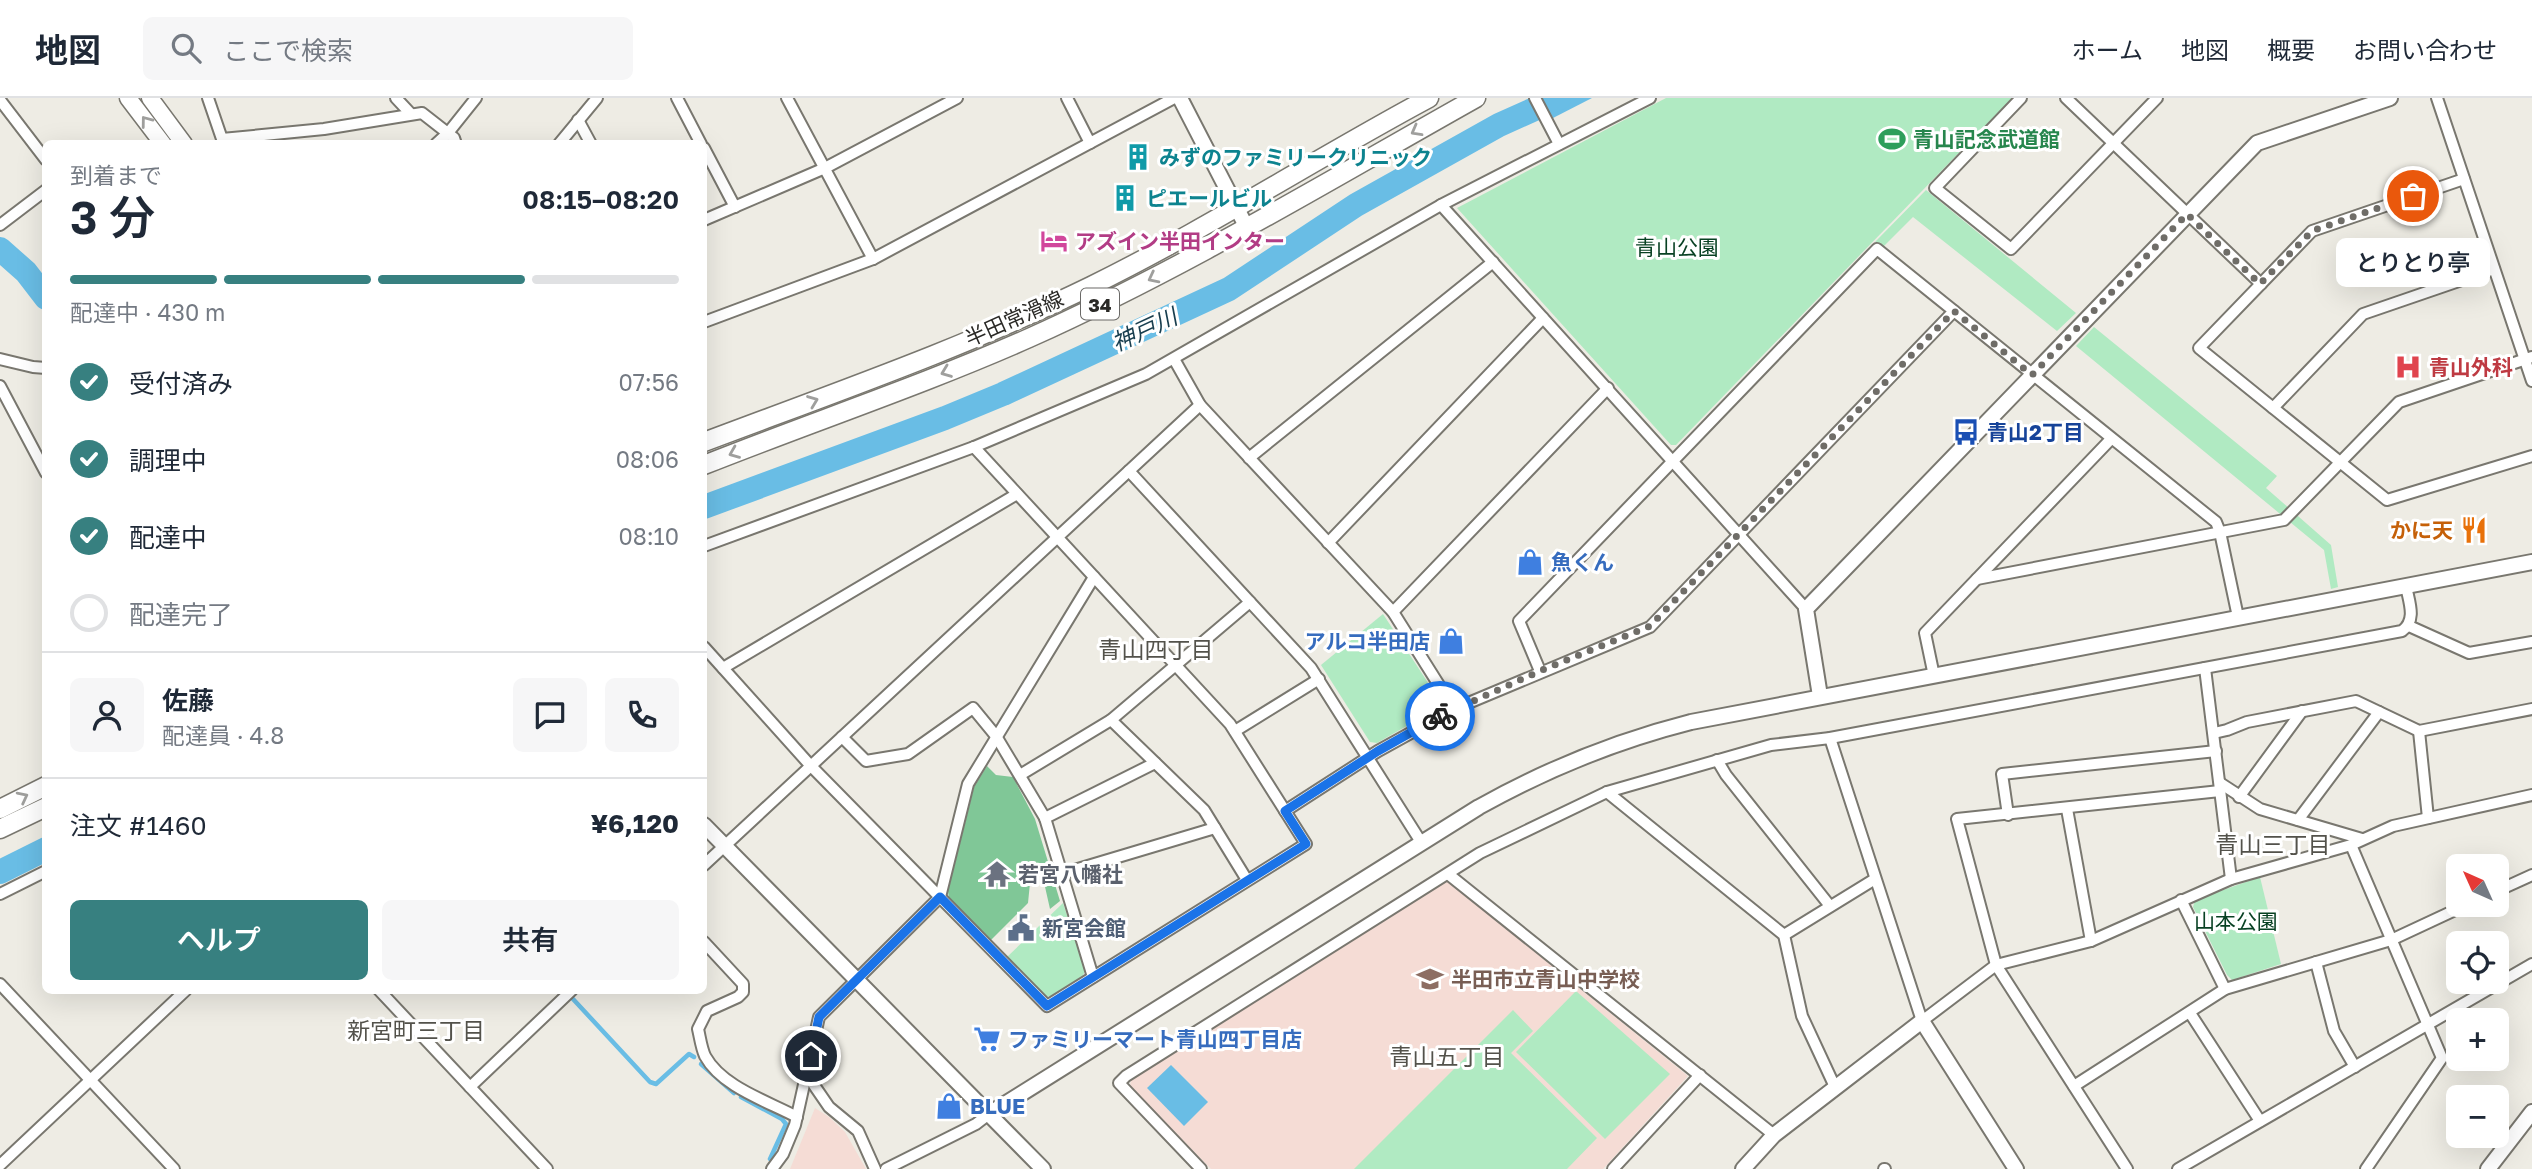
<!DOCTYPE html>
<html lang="ja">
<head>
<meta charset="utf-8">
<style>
	body { margin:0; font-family:"Golos Text","Noto Sans JP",sans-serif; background:#f6f6f7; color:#1f2937; height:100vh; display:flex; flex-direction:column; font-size:26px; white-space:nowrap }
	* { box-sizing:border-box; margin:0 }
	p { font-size:23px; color:#747a83 }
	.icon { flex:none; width:38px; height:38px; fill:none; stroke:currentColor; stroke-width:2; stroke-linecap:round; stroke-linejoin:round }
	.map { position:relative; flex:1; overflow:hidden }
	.panel { position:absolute; left:42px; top:42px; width:665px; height:854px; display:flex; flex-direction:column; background:#fff; border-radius:10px; box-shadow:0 7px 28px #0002 }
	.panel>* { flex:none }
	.needle { width:46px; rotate:315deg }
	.controls { position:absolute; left:2446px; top:756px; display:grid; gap:14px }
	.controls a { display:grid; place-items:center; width:63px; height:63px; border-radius:10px; background:#fff; box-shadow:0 7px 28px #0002; font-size:35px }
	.pin { position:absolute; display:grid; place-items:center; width:60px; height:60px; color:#fff; margin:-30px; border:4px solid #fff; border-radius:50%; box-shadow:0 2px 7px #0007 }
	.courier { position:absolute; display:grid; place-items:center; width:70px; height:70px; margin:-35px; border:5px solid #1a73e8; border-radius:50%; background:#fff; color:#222; box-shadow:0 2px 9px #0007 }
	.bubble { position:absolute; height:49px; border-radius:10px; background:#fff; box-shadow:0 7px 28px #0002; font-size:23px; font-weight:600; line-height:49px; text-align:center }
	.head em { font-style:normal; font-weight:600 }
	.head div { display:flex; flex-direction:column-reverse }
	.head { display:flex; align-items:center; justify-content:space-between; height:119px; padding:0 28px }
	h1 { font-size:46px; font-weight:600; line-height:52px }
	.bar { display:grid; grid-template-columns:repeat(4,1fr); gap:10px 7px; align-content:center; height:84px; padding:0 28px }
	.bar i { height:9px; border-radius:5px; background:#e0e1e3 }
	.bar .on { background:#378080 }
	.bar p { grid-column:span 4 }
	.line { display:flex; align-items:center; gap:18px; padding:0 28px; border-top:2px solid #e0e1e3 }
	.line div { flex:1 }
	.round { display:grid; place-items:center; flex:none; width:74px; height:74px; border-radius:10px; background:#f6f6f7 }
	ol { padding:0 28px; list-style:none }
	li { display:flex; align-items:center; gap:21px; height:77px }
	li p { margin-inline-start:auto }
	li .icon { padding:7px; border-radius:50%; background:#378080; color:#fff; stroke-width:4 }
	li:last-child { color:#747a83 }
	li i { width:38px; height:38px; border:4px solid #e0e1e3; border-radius:50% }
	.action { display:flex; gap:14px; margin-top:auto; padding:14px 28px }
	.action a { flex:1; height:80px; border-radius:10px; background:#378080; color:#fff; font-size:28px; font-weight:600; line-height:80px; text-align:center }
	.action a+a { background:#f6f6f7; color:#1f2937 }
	header { display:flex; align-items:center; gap:42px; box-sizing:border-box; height:98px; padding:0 35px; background:#fff; border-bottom:2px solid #e0e1e3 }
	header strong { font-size:33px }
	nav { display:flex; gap:38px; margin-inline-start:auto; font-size:24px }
	.search { width:490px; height:63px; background:#f6f6f7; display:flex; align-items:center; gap:18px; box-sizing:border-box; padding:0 24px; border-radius:10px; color:#747a83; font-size:26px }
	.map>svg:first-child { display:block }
</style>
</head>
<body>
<header>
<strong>地図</strong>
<div class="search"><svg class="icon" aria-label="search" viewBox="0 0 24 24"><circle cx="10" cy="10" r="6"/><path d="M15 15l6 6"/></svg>ここで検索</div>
<nav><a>ホーム</a><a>地図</a><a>概要</a><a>お問い合わせ</a></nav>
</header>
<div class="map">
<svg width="2532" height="1071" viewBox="0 0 2532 1071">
	<rect width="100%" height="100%" fill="#eeece4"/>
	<g fill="#f5dcd5">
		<polygon points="1447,783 1688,978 1603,1071 1211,1071 1130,988 1131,982"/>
		<polygon points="815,1010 829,1019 845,1034 866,1071 790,1071"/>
	</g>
	<g fill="#b0eac2">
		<polygon points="1666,0 2012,0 1676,347 1671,347 1457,110"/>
		<polygon points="1926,92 2076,215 2057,233 1913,119 1883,149 1875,144"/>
		<polygon points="2094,229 2277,378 2266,390 2331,447 2338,489 2331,491 2324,452 2076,248"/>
		<polygon points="1383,516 1440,603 1438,610 1377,645 1370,644 1321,567"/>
		<polygon points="2260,779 2281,866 2232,882 2227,877 2193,809 2195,802"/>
		<polygon points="1063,805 1085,872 1083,878 1051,898 1045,899 1007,859"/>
		<polygon points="1576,893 1670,976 1605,1041 1516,954"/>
		<polygon points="1513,912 1533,933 1511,955 1597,1040 1567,1071 1354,1071"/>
	</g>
	<polygon fill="#80c797" points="987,668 996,677 1013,679 1035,721 1060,803 1050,811 1041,771 1036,769 1031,775 1028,805 991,842 949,802 948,793 974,689"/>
	<g fill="#69bde5">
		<polygon points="1543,0 1592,0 1553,20"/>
		<polygon points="1171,967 1208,1004 1184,1028 1147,990"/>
	</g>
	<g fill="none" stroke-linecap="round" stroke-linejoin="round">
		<g stroke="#69bde5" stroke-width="4.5">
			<polyline points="573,901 650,984 656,986 689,956 694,959"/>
			<polyline points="701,966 734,995"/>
			<polyline points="741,999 782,1021 786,1026 770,1061"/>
		</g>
		<g stroke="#69bde5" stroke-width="24">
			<polyline points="0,151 26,174 46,200"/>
			<polyline points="704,409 945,320 1003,296 1229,191 1356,107 1499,27 1559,0"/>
			<polyline points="0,774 46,751"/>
		</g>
		<defs>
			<g id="minor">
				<polyline points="208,0 222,41 324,31 422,15 454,40 456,46"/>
				<polyline points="396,0 410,15"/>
				<polyline points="677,0 701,46"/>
				<polyline points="787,0 873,161"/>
				<polyline points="1067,0 1090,45"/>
				<polyline points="1535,0 1559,46"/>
				<polyline points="2021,0 1935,90 2011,151 2157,0"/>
				<polyline points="2066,0 2261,186"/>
				<polyline points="2437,0 2532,283"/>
				<polyline points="0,2 46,62"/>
				<polyline points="578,22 591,46"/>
				<polyline points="436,46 448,35 476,0"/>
				<polyline points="559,46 597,0"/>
				<polyline points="704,50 735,109"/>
				<polyline points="2464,81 2312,133 2199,250 2387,402 2532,358"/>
				<polyline points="1441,107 1806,511"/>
				<polyline points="704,122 825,70 957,0"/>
				<polyline points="0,127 46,92"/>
				<polyline points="704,224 873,161 1174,0"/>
				<polyline points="0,261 33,269 46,270"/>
				<polyline points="1174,261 1200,307 1393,514 1454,611"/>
				<polyline points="0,288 46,375"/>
				<polyline points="2273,310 2363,216 2494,171"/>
				<polyline points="1249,360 1493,164"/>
				<polyline points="1129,373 1311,570 1421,744"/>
				<polyline points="1328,445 1543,220"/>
				<polyline points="704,448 974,349 1146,276 1441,107 1650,0"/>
				<polyline points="1977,481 2284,422 2399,304 2532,259"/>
				<polyline points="1393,514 1608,290"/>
				<polyline points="2409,528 2469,555 2532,544"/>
				<polyline points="704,549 810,667 1047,908 1306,746 1230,626 974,349"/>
				<polyline points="723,570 1017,396"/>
				<polyline points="2205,570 2231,781"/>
				<polyline points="1540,573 1519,523 1877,151 2216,424 2220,434 2238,519"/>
				<polyline points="1934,578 1925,535 2111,341"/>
				<polyline points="1111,622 1204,712 1247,782"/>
				<polyline points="1235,633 1319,581"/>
				<polyline points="2419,633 2428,720"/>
				<polyline points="2214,635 2227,632 2247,624 2356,603 2419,633 2532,611"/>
				<polyline points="842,639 866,663 908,656 973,610 996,638 1045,720 1093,879"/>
				<polyline points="1830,640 1922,923 1996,867 2091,843 2231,781 2351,747 2393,728 2532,697"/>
				<polyline points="1717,662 1726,677 1830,808"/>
				<polyline points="1020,677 1111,622 1250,504"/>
				<polyline points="2220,685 2260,711 2362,741"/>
				<polyline points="1607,694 1784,837 1802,918 1835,989"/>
				<polyline points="2239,699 2302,613"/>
				<polyline points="2067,711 2091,843"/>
				<polyline points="1285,713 1378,653 1454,611 1650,529 1954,213"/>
				<polyline points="2008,717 2002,676 2216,653"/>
				<polyline points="1045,720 1155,665"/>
				<polyline points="2298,722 2379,614"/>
				<polyline points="2351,747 2442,960 2366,1071"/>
				<polyline points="704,767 1200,307"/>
				<polyline points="1061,776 1215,730"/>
				<polyline points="1448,776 1774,1037"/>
				<polyline points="2497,793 2532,777"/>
				<polyline points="0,796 46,773"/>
				<polyline points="2181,802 2225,891"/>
				<polyline points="1784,837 1875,781"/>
				<path d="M 704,844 L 743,886 L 743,894 L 738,899 L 707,913 L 698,931 C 700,939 701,949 705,958 C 722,989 767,1003 797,1019"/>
				<polyline points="2316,864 2334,933 2355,969"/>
				<polyline points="0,886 174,1071"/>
				<polyline points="379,892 547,1071"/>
				<polyline points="2190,915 2260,1023"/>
				<polyline points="807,977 829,1009 858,1033 875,1071"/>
				<polyline points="2074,988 2225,891 2391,842 2466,807"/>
				<polyline points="470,989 572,892"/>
				<polyline points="0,1067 186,892"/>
				<polyline points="772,1071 783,1056 795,1027 819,919 940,799 968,686 1094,479"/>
				<polyline points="886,1071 976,1026 989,1016"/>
				<path d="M 1201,1071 L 1119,985 L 1126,978 L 1480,755 L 1607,694 L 1771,647 L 1830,640 L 2402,533 C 2417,522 2409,504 2406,488"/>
				<polyline points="1613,1071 1700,977"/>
				<polyline points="1884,1071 1885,1071"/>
				<polyline points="2127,1071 1996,867 1957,721 2220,693"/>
				<polyline points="2178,1071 2532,866"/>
			</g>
			<g id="tertiary">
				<polyline points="1180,0 1246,128"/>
				<polyline points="1820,598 1806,511 2257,45 2390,0"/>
				<polyline points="704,727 1043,1071"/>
				<path d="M 989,1016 L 1479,709 C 1547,671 1616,643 1691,624 L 2532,464"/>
				<polyline points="1743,1071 1774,1037 1922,923 2016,1071"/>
				<polyline points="2488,1071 2532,1014"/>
			</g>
			<g id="secondary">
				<polyline points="128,0 163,46"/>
				<polyline points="150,0 184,46"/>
			</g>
			<g id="primary">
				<path d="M 704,344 C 834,295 966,249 1091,188 C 1207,131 1315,61 1429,0"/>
				<path d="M 704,367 C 812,324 923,287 1029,240 C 1183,171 1328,83 1476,0"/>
				<polyline points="0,711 46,688"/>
				<polyline points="0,731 46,709"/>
			</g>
		</defs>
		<use href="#minor" stroke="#79776f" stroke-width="14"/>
		<use href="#tertiary" stroke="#79776f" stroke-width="18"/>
		<use href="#secondary" stroke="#79776f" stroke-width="19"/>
		<use href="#primary" stroke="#79776f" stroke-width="21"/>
		<use href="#minor" stroke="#fff" stroke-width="10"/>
		<use href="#tertiary" stroke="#fff" stroke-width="14"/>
		<use href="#secondary" stroke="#fff" stroke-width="16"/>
		<use href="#primary" stroke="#fff" stroke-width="18"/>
	</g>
	<defs><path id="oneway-chevron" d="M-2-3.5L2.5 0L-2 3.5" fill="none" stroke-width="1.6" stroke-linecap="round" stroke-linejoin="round" transform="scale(1.75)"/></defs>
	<g stroke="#9f9f9d">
		<use href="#oneway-chevron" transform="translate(146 23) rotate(-127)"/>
		<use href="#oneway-chevron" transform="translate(1416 33) rotate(151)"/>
		<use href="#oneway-chevron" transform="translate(1153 180) rotate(153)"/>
		<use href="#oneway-chevron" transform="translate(946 274) rotate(159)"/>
		<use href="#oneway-chevron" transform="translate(813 303) rotate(-21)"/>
		<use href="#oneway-chevron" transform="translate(734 355) rotate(158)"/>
		<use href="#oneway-chevron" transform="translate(23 699) rotate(-27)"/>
	</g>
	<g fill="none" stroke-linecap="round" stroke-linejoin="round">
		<polyline stroke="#6f6d68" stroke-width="7" stroke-dasharray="0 12.6" points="1440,618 1540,573 1650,528 1954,213 2032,277 2187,116 2260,186 2312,133 2413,98"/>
		<polyline stroke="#1a73e8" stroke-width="9" points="811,958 819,919 940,799 1047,908 1306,746 1285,713 1378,653 1440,618"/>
	</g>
	<defs>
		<symbol id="stadium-bare" viewBox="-9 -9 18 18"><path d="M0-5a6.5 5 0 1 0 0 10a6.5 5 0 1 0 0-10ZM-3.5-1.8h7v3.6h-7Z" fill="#2e9e5b" stroke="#fff" stroke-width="2.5" paint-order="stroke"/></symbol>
		<symbol id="building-bare" viewBox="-9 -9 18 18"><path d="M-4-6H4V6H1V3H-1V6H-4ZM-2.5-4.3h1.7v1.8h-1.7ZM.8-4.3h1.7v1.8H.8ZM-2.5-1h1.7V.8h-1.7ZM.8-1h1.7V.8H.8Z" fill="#0f9aa8" stroke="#fff" stroke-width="2.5" paint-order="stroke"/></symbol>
		<symbol id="hotel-bare" viewBox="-9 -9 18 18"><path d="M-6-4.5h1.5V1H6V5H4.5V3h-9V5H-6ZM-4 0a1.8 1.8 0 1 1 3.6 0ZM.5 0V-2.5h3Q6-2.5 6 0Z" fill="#d1479c" stroke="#fff" stroke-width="2.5" paint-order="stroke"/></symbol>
		<symbol id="hospital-bare" viewBox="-9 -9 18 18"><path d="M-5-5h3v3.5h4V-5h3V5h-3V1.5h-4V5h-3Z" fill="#e0444e" stroke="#fff" stroke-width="2.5" paint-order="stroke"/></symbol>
		<symbol id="bus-bare" viewBox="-9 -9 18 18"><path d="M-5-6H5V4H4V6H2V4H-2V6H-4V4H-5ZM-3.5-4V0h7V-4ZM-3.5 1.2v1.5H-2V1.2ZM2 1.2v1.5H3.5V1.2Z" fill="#1a4fb4" stroke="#fff" stroke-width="2.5" paint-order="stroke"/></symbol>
		<symbol id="restaurant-bare" viewBox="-9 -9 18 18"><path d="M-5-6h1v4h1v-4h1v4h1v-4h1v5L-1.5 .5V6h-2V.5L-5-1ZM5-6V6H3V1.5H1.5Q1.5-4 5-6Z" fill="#e8710a" stroke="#fff" stroke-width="2.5" paint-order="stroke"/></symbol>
		<symbol id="shop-bare" viewBox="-9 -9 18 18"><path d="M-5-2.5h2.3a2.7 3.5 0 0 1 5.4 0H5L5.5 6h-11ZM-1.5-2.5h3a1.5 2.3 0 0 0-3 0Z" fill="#3f7fe0" stroke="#fff" stroke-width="2.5" paint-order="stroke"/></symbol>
		<symbol id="temple-bare" viewBox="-9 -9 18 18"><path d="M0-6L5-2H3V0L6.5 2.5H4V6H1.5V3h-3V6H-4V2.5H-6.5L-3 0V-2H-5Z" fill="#6b7280" stroke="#fff" stroke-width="2.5" paint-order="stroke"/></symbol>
		<symbol id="civic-bare" viewBox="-9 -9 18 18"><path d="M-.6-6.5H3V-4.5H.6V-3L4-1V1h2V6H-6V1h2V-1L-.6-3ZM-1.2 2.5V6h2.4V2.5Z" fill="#5c6f8a" stroke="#fff" stroke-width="2.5" paint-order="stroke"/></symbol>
		<symbol id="school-bare" viewBox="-9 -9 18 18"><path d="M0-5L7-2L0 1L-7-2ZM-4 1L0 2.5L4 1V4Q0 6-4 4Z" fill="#8d6e63" stroke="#fff" stroke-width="2.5" paint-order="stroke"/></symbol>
		<symbol id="supermarket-bare" viewBox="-9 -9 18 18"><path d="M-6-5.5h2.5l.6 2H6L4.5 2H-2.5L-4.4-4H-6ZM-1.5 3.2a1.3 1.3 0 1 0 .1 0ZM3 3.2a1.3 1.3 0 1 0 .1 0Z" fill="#3f7fe0" stroke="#fff" stroke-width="2.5" paint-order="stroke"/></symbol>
	</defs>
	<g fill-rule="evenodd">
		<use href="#stadium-bare" x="1873" y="22" width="38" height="38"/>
		<use href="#building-bare" x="1119" y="40" width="38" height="38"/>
		<use href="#building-bare" x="1106" y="81" width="38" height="38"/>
		<use href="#hotel-bare" x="1035" y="124" width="38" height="38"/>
		<use href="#hospital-bare" x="2389" y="250" width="38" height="38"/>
		<use href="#bus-bare" x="1947" y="315" width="38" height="38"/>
		<use href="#restaurant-bare" x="2455" y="413" width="38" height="38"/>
		<use href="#shop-bare" x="1511" y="445" width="38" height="38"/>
		<use href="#shop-bare" x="1432" y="524" width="38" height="38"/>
		<use href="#temple-bare" x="978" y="757" width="38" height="38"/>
		<use href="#civic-bare" x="1002" y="811" width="38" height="38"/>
		<use href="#school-bare" x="1411" y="862" width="38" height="38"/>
		<use href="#supermarket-bare" x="968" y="922" width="38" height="38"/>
		<use href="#shop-bare" x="930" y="989" width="38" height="38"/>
	</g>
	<g text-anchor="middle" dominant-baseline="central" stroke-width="6" stroke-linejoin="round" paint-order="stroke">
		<rect fill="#fff" stroke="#6a6967" stroke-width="2" x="1081" y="190.5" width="38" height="31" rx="5"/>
		<g font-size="19" font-weight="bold" fill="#2a2926">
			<text x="1100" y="206">34</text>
		</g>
		<g font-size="21" font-weight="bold" fill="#27864d" stroke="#fff" text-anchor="start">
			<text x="1913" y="41">青山記念武道館</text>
		</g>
		<g font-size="21" font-weight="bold" fill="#0d838f" stroke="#fff" text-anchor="start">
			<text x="1159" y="59">みずのファミリークリニック</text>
			<text x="1146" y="100">ピエールビル</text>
		</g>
		<g font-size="21" font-weight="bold" fill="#b23c85" stroke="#fff" text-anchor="start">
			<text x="1075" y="143">アズイン半田インター</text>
		</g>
		<g font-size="21" fill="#084123" stroke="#fff">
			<text x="1677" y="149">青山公園</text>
			<text x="2236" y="823">山本公園</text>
		</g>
		<g font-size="21" fill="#2a2926" stroke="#fff">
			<text transform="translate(1014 220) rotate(-24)">半田常滑線</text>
		</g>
		<g font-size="21" font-weight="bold" fill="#be3a42" stroke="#fff" text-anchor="start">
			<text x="2429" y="269">青山外科</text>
		</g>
		<g font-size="21" font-weight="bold" fill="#164399" stroke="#fff" text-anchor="start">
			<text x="1987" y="334">青山2丁目</text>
		</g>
		<g font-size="21" font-weight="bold" fill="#c56008" stroke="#fff" text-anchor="end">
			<text x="2453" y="432">かに天</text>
		</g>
		<g font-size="21" font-weight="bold" fill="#366cbe" stroke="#fff" text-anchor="start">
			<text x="1551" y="464">魚くん</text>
			<text x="1430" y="543" text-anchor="end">アルコ半田店</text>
			<text x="1008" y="941">ファミリーマート青山四丁目店</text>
			<text x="970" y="1008">BLUE</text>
		</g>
		<g font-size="21" font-weight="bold" fill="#5b616d" stroke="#fff" text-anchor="start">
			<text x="1018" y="776">若宮八幡社</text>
		</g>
		<g font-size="21" font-weight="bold" fill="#4e5e75" stroke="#fff" text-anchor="start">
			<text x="1042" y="830">新宮会館</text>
		</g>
		<g font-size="21" font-weight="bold" fill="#785e54" stroke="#fff" text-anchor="start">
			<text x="1451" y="881">半田市立青山中学校</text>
		</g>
		<g font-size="23" font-style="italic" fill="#183e4f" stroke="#fff">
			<text transform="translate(1144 231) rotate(-25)">神戸川</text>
		</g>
		<g font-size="23" fill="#53524b" stroke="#fff">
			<text x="1156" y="551">青山四丁目</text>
			<text x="2273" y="746">青山三丁目</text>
			<text x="416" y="932">新宮町三丁目</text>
			<text x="1447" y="958">青山五丁目</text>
		</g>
	</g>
</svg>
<div class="controls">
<a><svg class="needle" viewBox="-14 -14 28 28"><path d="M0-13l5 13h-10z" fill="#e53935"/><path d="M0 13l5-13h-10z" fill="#747a83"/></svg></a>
<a><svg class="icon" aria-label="locate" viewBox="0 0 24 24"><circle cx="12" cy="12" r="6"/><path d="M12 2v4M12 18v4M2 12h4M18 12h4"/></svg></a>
<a>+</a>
<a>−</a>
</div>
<div class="pin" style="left:2413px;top:98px;background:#ea580c"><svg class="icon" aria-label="bag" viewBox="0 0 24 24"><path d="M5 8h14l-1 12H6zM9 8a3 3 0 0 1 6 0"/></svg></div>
<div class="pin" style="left:811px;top:958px;background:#1f2937"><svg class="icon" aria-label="home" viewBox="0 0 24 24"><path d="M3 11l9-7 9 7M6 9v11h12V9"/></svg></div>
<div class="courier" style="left:1440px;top:618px"><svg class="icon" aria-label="bike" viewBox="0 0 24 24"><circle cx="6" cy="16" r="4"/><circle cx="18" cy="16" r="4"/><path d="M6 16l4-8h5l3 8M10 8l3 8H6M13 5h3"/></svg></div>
<div class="bubble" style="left:2336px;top:140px;width:154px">とりとり亭</div>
<section class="panel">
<div class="head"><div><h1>3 分</h1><p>到着まで</p></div><em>08:15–08:20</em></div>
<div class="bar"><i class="on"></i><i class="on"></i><i class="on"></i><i></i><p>配達中 · 430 m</p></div>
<ol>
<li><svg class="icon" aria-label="check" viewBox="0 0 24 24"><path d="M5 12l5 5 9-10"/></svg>受付済み<p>07:56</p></li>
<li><svg class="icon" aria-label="check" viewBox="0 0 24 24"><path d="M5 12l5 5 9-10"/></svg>調理中<p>08:06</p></li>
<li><svg class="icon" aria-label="check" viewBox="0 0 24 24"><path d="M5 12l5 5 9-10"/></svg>配達中<p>08:10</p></li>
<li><i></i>配達完了</li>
</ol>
<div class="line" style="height:126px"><a class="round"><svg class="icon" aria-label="person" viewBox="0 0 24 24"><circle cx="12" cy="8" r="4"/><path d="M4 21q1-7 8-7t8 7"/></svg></a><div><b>佐藤</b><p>配達員 · 4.8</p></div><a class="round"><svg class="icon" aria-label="chat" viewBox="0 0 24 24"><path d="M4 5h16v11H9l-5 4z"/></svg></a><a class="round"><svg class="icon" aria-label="phone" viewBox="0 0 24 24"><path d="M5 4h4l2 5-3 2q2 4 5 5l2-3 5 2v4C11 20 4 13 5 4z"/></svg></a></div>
<div class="line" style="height:91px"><div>注文 #1460</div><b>¥6,120</b></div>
<div class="action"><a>ヘルプ</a><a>共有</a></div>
</section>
</div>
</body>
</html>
